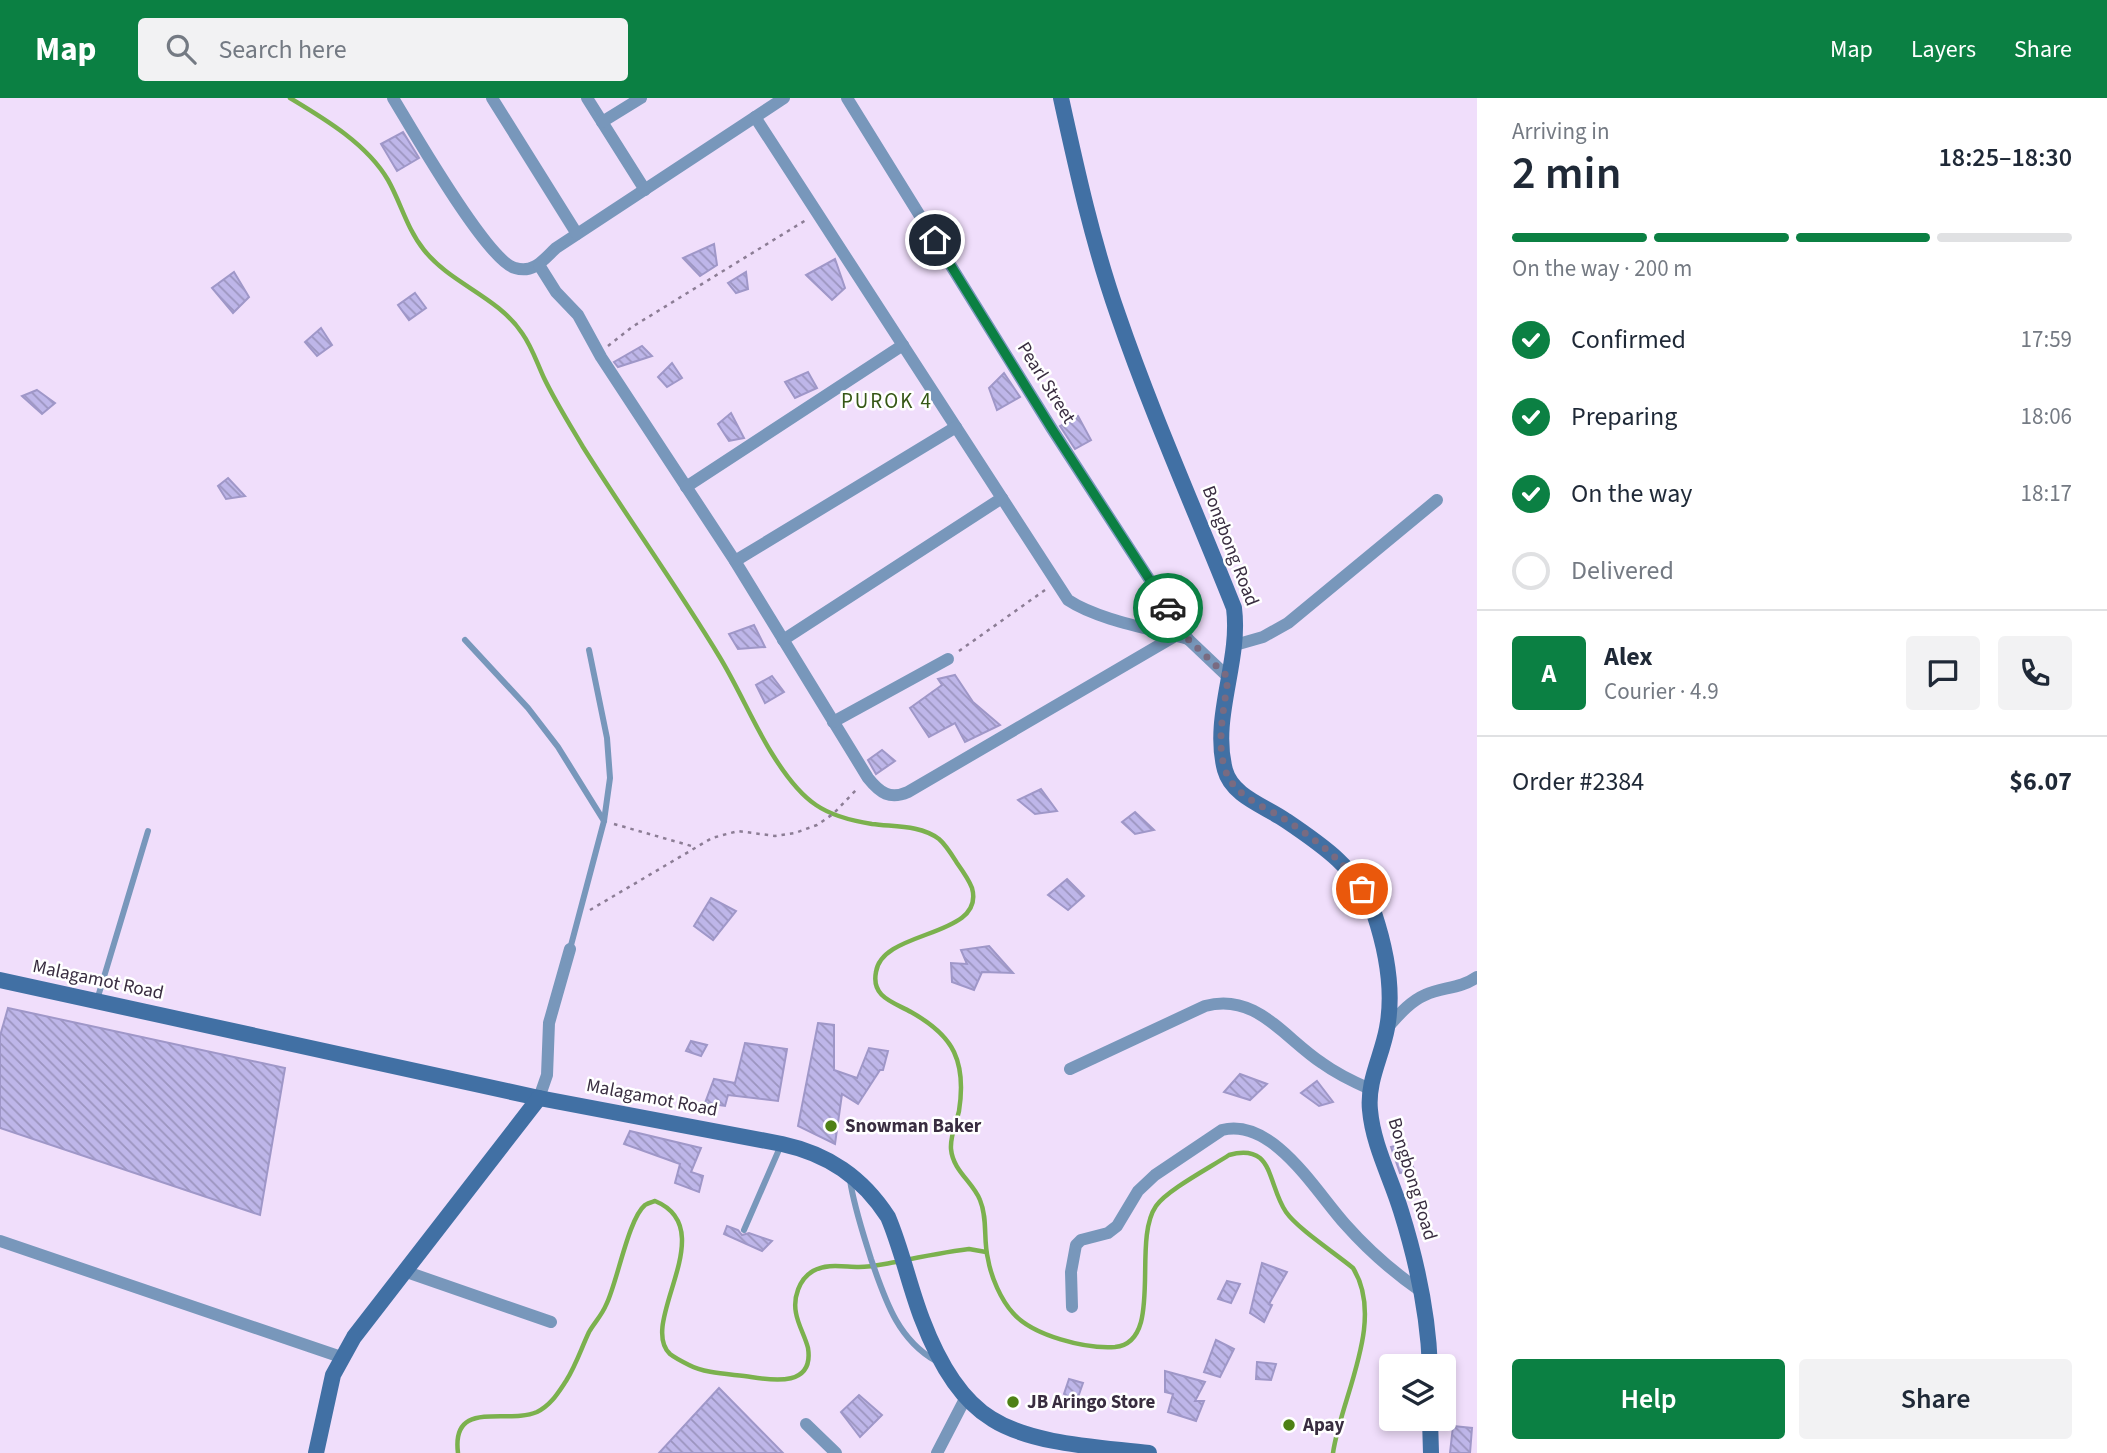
<!DOCTYPE html>
<html lang="en">
<head>
<meta charset="utf-8">
<style>
	body { margin:0; font-family:"Source Sans 3",sans-serif; background:#f2f2f3; color:#1f2937; height:100vh; display:flex; flex-direction:column; font-size:26px; white-space:nowrap }
	* { box-sizing:border-box; margin:0 }
	p { font-size:23px; color:#747a83 }
	.icon { flex:none; width:38px; height:38px; fill:none; stroke:currentColor; stroke-width:2; stroke-linecap:round; stroke-linejoin:round }
	.map { position:relative; flex:1; overflow:hidden }
	.drawer { display:flex; flex-direction:column; background:#fff; width:630px }
	.drawer>* { flex:none }
	.tools { position:absolute; left:1379px; top:1256px; display:grid; gap:14px }
	.tools a { display:grid; place-items:center; width:77px; height:77px; border-radius:7px; background:#fff; box-shadow:0 4px 10px #0003; font-size:35px }
	.pin { position:absolute; display:grid; place-items:center; width:60px; height:60px; color:#fff; margin:-30px; border:4px solid #fff; border-radius:50%; box-shadow:0 2px 7px #0007 }
	.courier { position:absolute; display:grid; place-items:center; width:70px; height:70px; margin:-35px; border:5px solid #0b8043; border-radius:50%; background:#fff; color:#222; box-shadow:0 2px 9px #0007 }
	.overview em { font-style:normal; font-weight:600 }
	.overview div { display:flex; flex-direction:column-reverse }
	.overview { display:flex; align-items:center; justify-content:space-between; height:119px; padding:0 35px }
	h1 { font-size:46px; font-weight:600; line-height:52px }
	.bar { display:grid; grid-template-columns:repeat(4,1fr); gap:10px 7px; align-content:center; height:84px; padding:0 35px }
	.bar i { height:9px; border-radius:5px; background:#e0e1e3 }
	.bar .current { background:#0b8043 }
	.bar p { grid-column:span 4 }
	.line { display:flex; align-items:center; gap:18px; padding:0 35px; border-top:2px solid #e0e1e3 }
	.line div { flex:1 }
	.round { display:grid; place-items:center; flex:none; width:74px; height:74px; border-radius:7px; background:#f2f2f3 }
	ol { padding:0 35px; list-style:none }
	li { display:flex; align-items:center; gap:21px; height:77px }
	li p { margin-inline-start:auto }
	li .icon { padding:7px; border-radius:50%; background:#0b8043; color:#fff; stroke-width:4 }
	li:last-child { color:#747a83 }
	li i { width:38px; height:38px; border:4px solid #e0e1e3; border-radius:50% }
	.action { display:flex; gap:14px; margin-top:auto; padding:14px 35px }
	.action a { flex:1; height:80px; border-radius:7px; background:#0b8043; color:#fff; font-size:28px; font-weight:600; line-height:80px; text-align:center }
	.action a+a { background:#f2f2f3; color:#1f2937 }
	header { display:flex; align-items:center; gap:42px; box-sizing:border-box; height:98px; padding:0 35px; background:#0b8043; color:#fff }
	header strong { font-size:33px }
	nav { display:flex; gap:38px; margin-inline-start:auto; font-size:24px }
	.search { width:490px; height:63px; background:#f2f2f3; display:flex; align-items:center; gap:18px; box-sizing:border-box; padding:0 24px; border-radius:7px; color:#747a83; font-size:26px }
	main { display:flex; flex:1; min-height:0 }
	.map>svg:first-child { display:block }
</style>
</head>
<body>
<header>
<strong>Map</strong>
<div class="search"><svg class="icon" aria-label="search" viewBox="0 0 24 24"><circle cx="10" cy="10" r="6"/><path d="M15 15l6 6"/></svg>Search here</div>
<nav><a>Map</a><a>Layers</a><a>Share</a></nav>
</header>
<main>
<div class="map">
<svg width="1477" height="1355" viewBox="0 0 1477 1355">
	<defs>
		<pattern id="building-back-hatch" width="6" height="6" patternUnits="userSpaceOnUse" patternTransform="scale(1.75)"><rect width="6" height="6" fill="#beb6e9"/><path d="M-1 5l2 2M0 0l6 6M5-1l2 2" fill="none" stroke="#9b94be"/></pattern>
	</defs>
	<rect width="100%" height="100%" fill="#f0defb"/>
	<g fill="none" stroke-linecap="round" stroke-linejoin="round">
		<g stroke="#7bb14e" stroke-width="4.5">
			<path d="M 290,0 C 325,21 367,46 388,82 C 401,105 407,131 424,152 C 451,186 497,198 522,235 C 532,249 537,265 544,280 C 555,303 570,327 583,349 C 627,419 676,487 719,558 C 738,589 752,623 771,654 C 782,672 798,695 816,707 C 832,718 853,723 872,726 C 895,729 920,727 939,741 C 946,747 952,757 957,765 C 962,772 969,782 972,790 C 986,840 882,831 876,874 C 871,899 893,904 911,914 C 927,923 946,937 954,954 C 962,971 962,994 959,1013 C 956,1026 950,1038 951,1051 C 953,1073 973,1084 980,1102 C 988,1121 983,1142 988,1161 C 991,1179 1001,1202 1013,1215 C 1033,1238 1086,1251 1115,1249 C 1165,1244 1131,1144 1156,1108 C 1167,1092 1211,1069 1229,1057 C 1240,1054 1251,1053 1260,1060 C 1272,1070 1274,1097 1286,1114 C 1298,1131 1335,1155 1353,1170 C 1386,1223 1341,1299 1333,1355"/>
			<path d="M 458,1355 C 451,1300 507,1327 537,1314 C 551,1307 558,1295 566,1283 C 576,1267 581,1251 589,1234 C 594,1225 602,1217 606,1207 C 617,1186 628,1121 645,1107 C 648,1105 652,1104 655,1103 C 723,1131 637,1225 670,1256 C 675,1260 683,1264 689,1267 C 706,1276 732,1276 751,1279 C 775,1283 814,1288 808,1250 C 805,1238 798,1227 796,1215 C 793,1200 799,1181 813,1173 C 827,1165 844,1169 859,1169 C 871,1169 884,1166 896,1164 C 920,1159 945,1154 969,1151 L 986,1154"/>
		</g>
	</g>
	<g fill="url(#building-back-hatch)" stroke="#9f97c8" stroke-width="2">
		<polygon points="403,34 419,60 397,73 381,46"/>
		<polygon points="714,146 717,167 700,178 683,160"/>
		<polygon points="835,161 845,190 832,202 806,177"/>
		<polygon points="234,174 249,199 233,215 212,190"/>
		<polygon points="746,174 748,191 736,195 728,185"/>
		<polygon points="415,195 426,210 409,222 398,207"/>
		<polygon points="321,230 332,247 317,258 305,244"/>
		<polygon points="642,248 652,258 618,269 614,264"/>
		<polygon points="672,265 682,280 667,289 658,279"/>
		<polygon points="808,274 817,290 795,300 785,284"/>
		<polygon points="1004,275 1020,299 997,312 989,290"/>
		<polygon points="37,292 55,305 42,316 22,298"/>
		<polygon points="731,315 744,340 729,343 718,326"/>
		<polygon points="1078,318 1091,342 1075,351 1060,328"/>
		<polygon points="228,380 245,398 226,401 218,388"/>
		<polygon points="754,527 765,549 738,551 729,536"/>
		<polygon points="955,577 973,604 1000,627 965,644 955,625 929,639 910,610 942,587 938,581"/>
		<polygon points="772,578 784,594 765,605 756,587"/>
		<polygon points="882,652 895,663 876,676 868,662"/>
		<polygon points="1041,691 1057,713 1035,716 1018,702"/>
		<polygon points="1135,714 1154,732 1135,736 1122,724"/>
		<polygon points="1067,781 1084,798 1068,812 1048,797"/>
		<polygon points="711,800 736,813 713,842 694,828"/>
		<polygon points="989,848 1013,875 982,874 974,892 952,884 951,865 967,866 961,852"/>
		<polygon points="8,910 285,970 260,1117 0,1030 0,938"/>
		<polygon points="818,925 834,927 834,972 857,980 869,950 888,953 883,972 880,972 858,1006 842,996 835,1046 798,1028"/>
		<polygon points="691,943 707,947 701,958 686,953"/>
		<polygon points="745,945 787,951 778,1003 728,997 725,1008 705,1005 714,981 735,985"/>
		<polygon points="1240,976 1267,986 1250,1002 1224,994"/>
		<polygon points="1317,983 1333,1004 1319,1008 1301,995"/>
		<polygon points="630,1033 701,1050 691,1074 703,1078 699,1094 675,1085 680,1066 624,1046"/>
		<polygon points="1402,1046 1414,1071 1400,1075 1391,1049"/>
		<polygon points="727,1128 738,1132 742,1137 749,1135 772,1143 762,1153 724,1136"/>
		<polygon points="1262,1165 1287,1174 1269,1206 1272,1207 1264,1224 1250,1215"/>
		<polygon points="1227,1183 1240,1186 1231,1205 1218,1201"/>
		<polygon points="1216,1242 1234,1251 1220,1279 1204,1274"/>
		<polygon points="1257,1264 1276,1266 1271,1282 1256,1281"/>
		<polygon points="1165,1273 1205,1284 1195,1303 1204,1303 1196,1323 1168,1314 1173,1296 1165,1294"/>
		<polygon points="1069,1281 1083,1285 1076,1305 1064,1296"/>
		<polygon points="719,1290 783,1355 659,1355"/>
		<polygon points="859,1297 882,1317 860,1339 841,1314"/>
		<polygon points="1453,1328 1472,1330 1470,1355 1450,1355"/>
	</g>
	<g fill="none" stroke-linecap="round" stroke-linejoin="round">
		<g stroke="#8c7d95" stroke-width="2.5" stroke-dasharray="3.5 5" stroke-linecap="butt">
			<polyline points="608,248 632,229 806,122"/>
			<polyline points="959,553 1045,492"/>
			<polyline points="614,726 695,749"/>
			<polyline points="590,812 712,740 738,733 775,738 795,735 817,727 833,716 858,690"/>
		</g>
		<g stroke="#7897bb" stroke-width="6">
			<polyline points="465,542 528,610 558,649 604,723"/>
			<polyline points="570,851 604,723 610,680 607,640 589,552"/>
			<polyline points="97,902 148,733"/>
			<path d="M 850,1082 C 854,1109 863,1135 871,1161 C 885,1201 897,1241 936,1263"/>
			<polyline points="744,1132 781,1047"/>
		</g>
		<g stroke="#7897bb" stroke-width="12">
			<path d="M 393,0 C 412,31 487,163 515,170 C 534,176 544,161 556,150 L 784,0"/>
			<polyline points="492,0 577,136"/>
			<polyline points="587,0 645,92"/>
			<polyline points="847,0 1052,331 1188,541 1228,579"/>
			<path d="M 755,19 L 1068,502 C 1098,522 1152,531 1188,541"/>
			<polyline points="602,24 641,0"/>
			<path d="M 539,167 L 556,194 L 578,217 L 601,259 L 735,463 L 868,680 C 880,695 890,702 908,694 L 1175,538"/>
			<polyline points="686,389 903,247"/>
			<polyline points="735,463 956,329"/>
			<polyline points="783,542 1002,400"/>
			<polyline points="1235,547 1263,539 1288,525 1437,402"/>
			<polyline points="833,624 948,561"/>
			<path d="M 1387,930 C 1398,918 1409,904 1425,897 C 1442,889 1460,891 1477,879"/>
			<path d="M 1070,971 L 1205,908 C 1256,894 1284,940 1322,965 C 1337,976 1354,984 1370,991"/>
			<polyline points="539,1000 547,977 549,925 570,851"/>
			<polyline points="0,1143 341,1259"/>
			<polyline points="404,1173 551,1224"/>
			<path d="M 1072,1209 L 1071,1174 L 1076,1147 L 1081,1142 L 1108,1135 L 1117,1128 L 1138,1093 L 1155,1077 L 1222,1032 C 1273,1019 1316,1094 1345,1126 C 1368,1152 1393,1174 1422,1194"/>
			<polyline points="806,1326 836,1355"/>
			<polyline points="937,1355 966,1299"/>
		</g>
		<g stroke="#4170a4" stroke-width="16">
			<path d="M 1061,0 C 1077,73 1093,146 1118,217 C 1152,316 1195,412 1234,510 C 1241,564 1211,619 1225,672 C 1232,698 1265,708 1285,722 C 1322,747 1358,771 1374,815 C 1386,851 1394,893 1387,930 C 1382,958 1367,983 1370,1012 C 1373,1047 1391,1080 1401,1113 C 1417,1164 1428,1215 1430,1269"/>
			<path d="M 0,882 L 539,1000 L 782,1046 C 828,1056 862,1079 888,1119 C 902,1152 909,1187 922,1221 C 936,1258 957,1300 992,1321 C 1033,1347 1101,1349 1149,1355"/>
			<polyline points="1430,1321 1431,1355"/>
			<polyline points="316,1355 333,1277 354,1239 539,1000"/>
		</g>
	</g>
	<g fill="none" stroke-linecap="round" stroke-linejoin="round">
		<path stroke="#796b81" stroke-width="7" stroke-dasharray="0 12.6" d="M 1168,510 L 1188,541 L 1228,579 C 1225,608 1215,645 1226,674 C 1235,698 1263,708 1283,720 C 1313,740 1343,761 1362,791"/>
		<polyline stroke="#0b8043" stroke-width="9" points="935,142 1052,331 1168,510"/>
	</g>
	<g fill="#4e8115" stroke="#fff" stroke-width="2.5">
		<circle cx="831" cy="1028" r="7"/>
		<circle cx="1013" cy="1304" r="7"/>
		<circle cx="1289" cy="1327" r="7"/>
	</g>
	<g text-anchor="middle" dominant-baseline="central" stroke-width="5" stroke-linejoin="round" paint-order="stroke">
		<g font-size="19" fill="#392d40" stroke="#fff">
			<text transform="translate(1046 285) rotate(58)">Pearl Street</text>
			<text transform="translate(1230 448) rotate(69)">Bongbong Road</text>
			<text transform="translate(98 882) rotate(12)">Malagamot Road</text>
			<text transform="translate(652 1000) rotate(11)">Malagamot Road</text>
			<text transform="translate(1412 1081) rotate(73)">Bongbong Road</text>
		</g>
		<g font-size="19" font-weight="bold" fill="#392d40" stroke="#fff" text-anchor="start">
			<text x="845" y="1028">Snowman Baker</text>
			<text x="1027" y="1304">JB Aringo Store</text>
			<text x="1303" y="1327">Apay</text>
		</g>
		<g font-size="21" letter-spacing="2" fill="#365716" stroke="#fff">
			<text x="887" y="303">PUROK 4</text>
		</g>
	</g>
</svg>
<div class="tools">
<a><svg class="icon" aria-label="layers" viewBox="0 0 24 24"><path d="M12 4l9 5-9 5-9-5zM3 14l9 5 9-5"/></svg></a>
</div>
<div class="pin" style="left:1362px;top:791px;background:#ea580c"><svg class="icon" aria-label="bag" viewBox="0 0 24 24"><path d="M5 8h14l-1 12H6zM9 8a3 3 0 0 1 6 0"/></svg></div>
<div class="pin" style="left:935px;top:142px;background:#1f2937"><svg class="icon" aria-label="home" viewBox="0 0 24 24"><path d="M3 11l9-7 9 7M6 9v11h12V9"/></svg></div>
<div class="courier" style="left:1168px;top:510px"><svg class="icon" aria-label="car" viewBox="0 0 24 24"><path d="M5 17H2v-5l4-1 3-4h7l3 4 3 1v5h-3M9 17h6M6 11h13"/><circle cx="7" cy="17" r="2"/><circle cx="17" cy="17" r="2"/></svg></div>
</div>
<section class="drawer">
<div class="overview"><div><h1>2 min</h1><p>Arriving in</p></div><em>18:25–18:30</em></div>
<div class="bar"><i class="current"></i><i class="current"></i><i class="current"></i><i></i><p>On the way · 200 m</p></div>
<ol>
<li><svg class="icon" aria-label="check" viewBox="0 0 24 24"><path d="M5 12l5 5 9-10"/></svg>Confirmed<p>17:59</p></li>
<li><svg class="icon" aria-label="check" viewBox="0 0 24 24"><path d="M5 12l5 5 9-10"/></svg>Preparing<p>18:06</p></li>
<li><svg class="icon" aria-label="check" viewBox="0 0 24 24"><path d="M5 12l5 5 9-10"/></svg>On the way<p>18:17</p></li>
<li><i></i>Delivered</li>
</ol>
<div class="line" style="height:126px"><b class="round" style="background:#0b8043;color:#fff">A</b><div><b>Alex</b><p>Courier · 4.9</p></div><a class="round"><svg class="icon" aria-label="chat" viewBox="0 0 24 24"><path d="M4 5h16v11H9l-5 4z"/></svg></a><a class="round"><svg class="icon" aria-label="phone" viewBox="0 0 24 24"><path d="M5 4h4l2 5-3 2q2 4 5 5l2-3 5 2v4C11 20 4 13 5 4z"/></svg></a></div>
<div class="line" style="height:91px"><div>Order #2384</div><b>$6.07</b></div>
<div class="action"><a>Help</a><a>Share</a></div>
</section>
</main>
</body>
</html>
